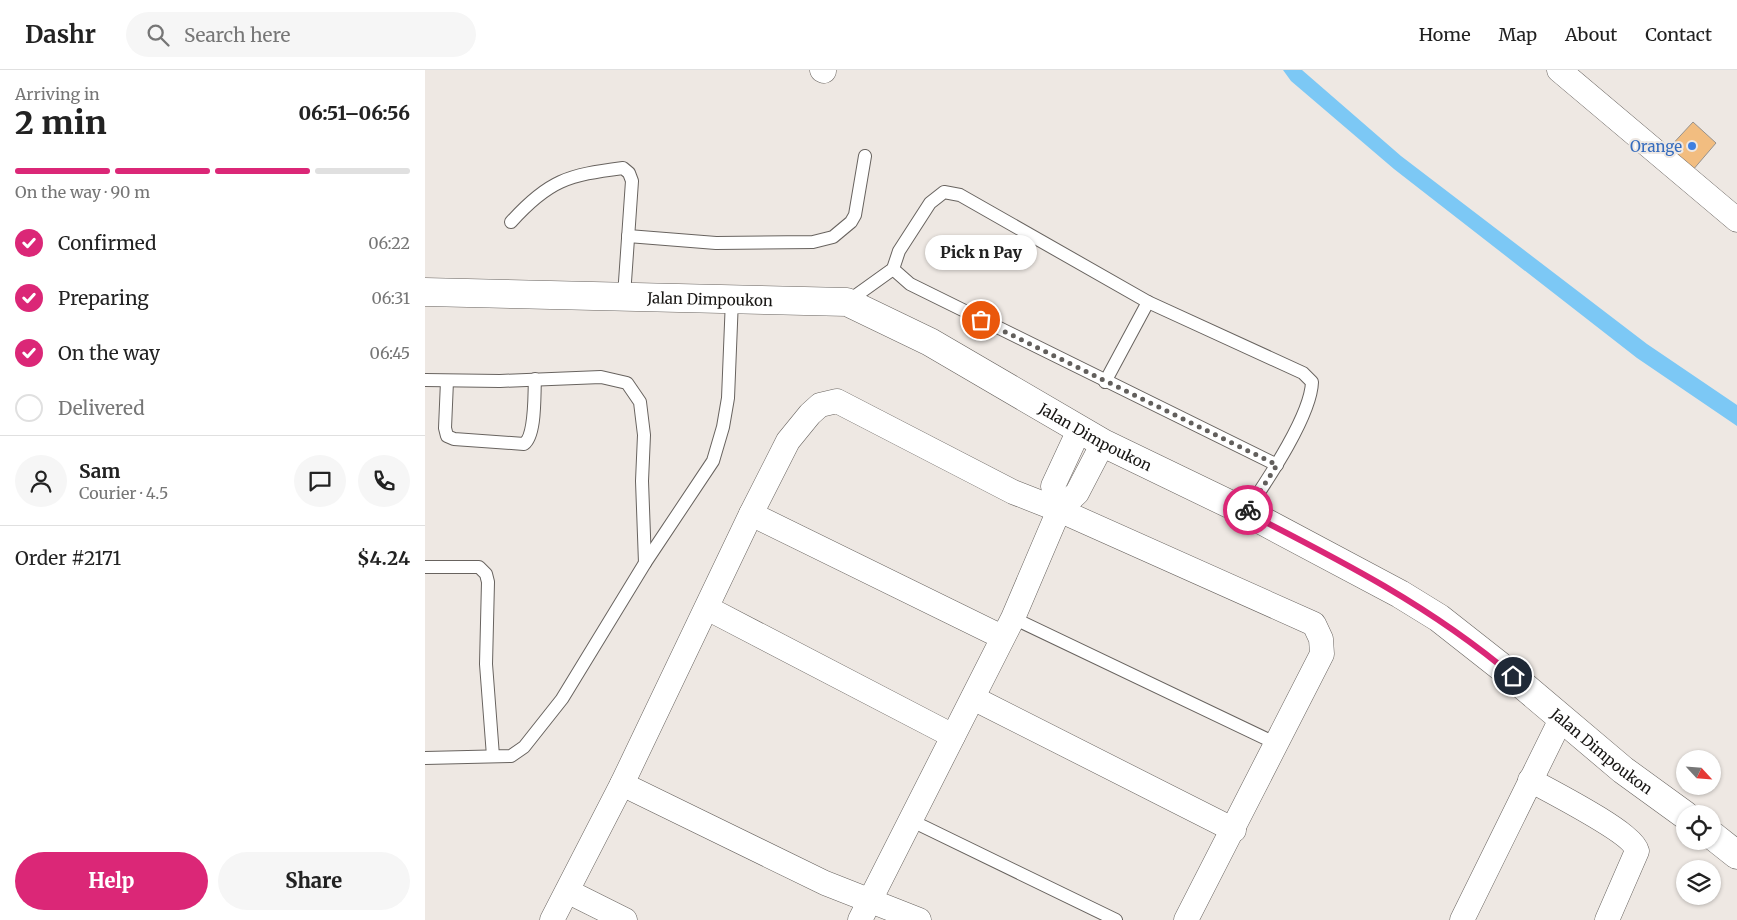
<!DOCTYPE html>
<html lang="en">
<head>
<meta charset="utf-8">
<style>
	body { margin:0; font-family:Merriweather,serif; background:#f6f6f6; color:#222; height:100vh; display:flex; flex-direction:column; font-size:19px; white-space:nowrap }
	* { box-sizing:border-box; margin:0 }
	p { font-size:16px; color:#767676 }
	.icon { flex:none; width:28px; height:28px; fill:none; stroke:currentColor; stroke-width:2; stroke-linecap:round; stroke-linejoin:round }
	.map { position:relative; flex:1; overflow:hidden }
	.details { display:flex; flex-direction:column; background:#fff; width:425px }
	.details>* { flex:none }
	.needle { width:32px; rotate:116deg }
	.buttons { position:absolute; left:1251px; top:680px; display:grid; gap:10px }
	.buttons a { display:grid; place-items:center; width:45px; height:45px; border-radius:50%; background:#fff; box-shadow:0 1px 4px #0004; font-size:25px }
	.pin { position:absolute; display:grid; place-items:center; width:42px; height:42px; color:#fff; margin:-21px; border:2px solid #fff; border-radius:50%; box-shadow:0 1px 5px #0007 }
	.courier { position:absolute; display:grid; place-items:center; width:50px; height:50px; margin:-25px; border:4px solid #db2777; border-radius:50%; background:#fff; color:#222; box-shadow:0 1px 6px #0007 }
	.bubble { position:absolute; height:35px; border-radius:18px; background:#fff; box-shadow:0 1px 4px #0004; font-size:16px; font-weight:800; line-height:35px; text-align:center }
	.overview em { font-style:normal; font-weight:800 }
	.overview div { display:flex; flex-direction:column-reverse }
	.overview { display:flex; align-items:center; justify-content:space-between; height:85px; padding:0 15px }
	h1 { font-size:32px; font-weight:800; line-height:38px }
	.bar { display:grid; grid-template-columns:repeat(4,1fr); gap:8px 5px; align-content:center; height:60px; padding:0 15px }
	.bar i { height:6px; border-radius:4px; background:#e0e0e0 }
	.bar .active { background:#db2777 }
	.bar p { grid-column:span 4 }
	.line { display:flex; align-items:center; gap:12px; padding:0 15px; border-top:1px solid #e0e0e0 }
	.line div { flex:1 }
	.round { display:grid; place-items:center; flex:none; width:52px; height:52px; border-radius:26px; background:#f6f6f6 }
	ol { padding:0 15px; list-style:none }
	li { display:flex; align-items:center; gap:15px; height:55px }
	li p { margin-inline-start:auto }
	li .icon { padding:5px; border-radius:50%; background:#db2777; color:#fff; stroke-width:4 }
	li:last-child { color:#767676 }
	li i { width:28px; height:28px; border:2px solid #e0e0e0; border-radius:50% }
	.action { display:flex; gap:10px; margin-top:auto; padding:10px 15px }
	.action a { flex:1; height:58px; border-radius:30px; background:#db2777; color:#fff; font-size:20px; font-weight:800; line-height:58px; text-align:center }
	.action a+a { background:#f6f6f6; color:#222 }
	header { display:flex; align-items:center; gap:30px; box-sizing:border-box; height:70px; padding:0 25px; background:#fff; border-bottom:1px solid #e0e0e0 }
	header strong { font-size:24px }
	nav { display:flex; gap:28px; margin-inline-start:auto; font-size:18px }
	.search { width:350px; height:45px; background:#f6f6f6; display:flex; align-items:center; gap:12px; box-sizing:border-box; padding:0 18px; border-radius:28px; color:#767676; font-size:19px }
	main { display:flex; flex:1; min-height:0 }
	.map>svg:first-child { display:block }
</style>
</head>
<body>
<header>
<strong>Dashr</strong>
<div class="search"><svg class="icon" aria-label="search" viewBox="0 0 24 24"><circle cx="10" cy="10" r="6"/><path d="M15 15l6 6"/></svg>Search here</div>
<nav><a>Home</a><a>Map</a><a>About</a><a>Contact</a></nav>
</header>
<main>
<section class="details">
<div class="overview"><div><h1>2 min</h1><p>Arriving in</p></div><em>06:51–06:56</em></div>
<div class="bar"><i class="active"></i><i class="active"></i><i class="active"></i><i></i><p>On the way · 90 m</p></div>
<ol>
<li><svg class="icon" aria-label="check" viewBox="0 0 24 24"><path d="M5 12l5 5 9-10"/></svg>Confirmed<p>06:22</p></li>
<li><svg class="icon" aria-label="check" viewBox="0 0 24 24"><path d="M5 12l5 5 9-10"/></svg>Preparing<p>06:31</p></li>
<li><svg class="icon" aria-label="check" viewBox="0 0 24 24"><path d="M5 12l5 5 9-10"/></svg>On the way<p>06:45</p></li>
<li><i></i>Delivered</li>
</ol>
<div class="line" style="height:90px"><a class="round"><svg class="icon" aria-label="person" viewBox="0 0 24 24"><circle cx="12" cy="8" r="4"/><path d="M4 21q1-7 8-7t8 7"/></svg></a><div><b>Sam</b><p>Courier · 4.5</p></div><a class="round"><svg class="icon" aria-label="chat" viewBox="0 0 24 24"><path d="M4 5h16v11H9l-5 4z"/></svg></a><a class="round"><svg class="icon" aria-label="phone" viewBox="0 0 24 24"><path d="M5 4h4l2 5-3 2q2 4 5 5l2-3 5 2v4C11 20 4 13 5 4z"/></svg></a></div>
<div class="line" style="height:65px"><div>Order #2171</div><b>$4.24</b></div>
<div class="action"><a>Help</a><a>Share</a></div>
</section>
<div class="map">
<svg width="1312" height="850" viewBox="0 0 1312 850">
	<rect width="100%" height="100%" fill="#eee8e3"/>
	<polygon fill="#7cc8f5" points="858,0 877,0 976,86 1222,274 1312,335 1312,356 1212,288 969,99 866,11"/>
	<polygon fill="#f2bd80" stroke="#97928d" points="1268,52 1291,73 1267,101 1243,79"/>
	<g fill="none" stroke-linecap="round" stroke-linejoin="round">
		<defs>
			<g id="service">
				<path d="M 86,152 C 124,110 143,105 198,98 L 204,103 L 207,111 L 199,226"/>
				<polyline points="203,166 291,173 388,172 408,167 426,152 430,145 440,86"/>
				<polyline points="468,199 485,214 852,395"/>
				<path d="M 422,232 L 468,199 L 474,181 L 505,133 L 519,122 L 535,125 L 723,232 L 878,303 L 887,312 C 886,346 841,412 821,442"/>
				<polyline points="0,310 75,311 176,307 202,313 215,332 219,365 217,411 220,493"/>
				<path d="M 22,311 L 20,358 L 22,366 L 29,369 L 99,374 C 111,365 109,325 110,309"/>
				<polyline points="680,312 723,232"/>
				<polyline points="0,497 54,497 61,504 63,512 61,594 68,686"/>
				<polyline points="588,548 852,674"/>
				<polyline points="0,688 86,686 99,677 137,629 220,493 288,391 298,357 303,328 307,229"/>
				<polyline points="485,750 691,850"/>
			</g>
			<g id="minor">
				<polyline points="397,0 399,1"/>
				<polyline points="1134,0 1312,150"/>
				<polyline points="634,440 628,416 654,360"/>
				<polyline points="326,444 577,567"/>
				<polyline points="282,538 528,666"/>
				<polyline points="548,628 809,760"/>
				<path d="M 1105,710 C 1125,721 1208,763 1212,781 L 1182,850"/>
				<polyline points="197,714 400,813 494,850"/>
				<polyline points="144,822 200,850"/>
				<polyline points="127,850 197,714 326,444 363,371 385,344 395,335 412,331 588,422 634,440 889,554 896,569 897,584 761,850"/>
				<polyline points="435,850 588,548 634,440 652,423 678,373"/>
				<polyline points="1037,850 1136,649"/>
			</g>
			<g id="tertiary">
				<path id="s1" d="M 0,222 L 422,232 L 505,272 L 678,373 L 821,442 L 975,524 L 1014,548 L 1075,596 L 1198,700 L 1260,745"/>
				<polyline points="1288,766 1312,785"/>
			</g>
		</defs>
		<use href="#service" stroke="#68635f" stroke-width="14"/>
		<use href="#minor" stroke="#68635f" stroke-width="25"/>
		<use href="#tertiary" stroke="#68635f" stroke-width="29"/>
		<use href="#service" stroke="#fff" stroke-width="12"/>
		<use href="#minor" stroke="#fff" stroke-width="24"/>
		<use href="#tertiary" stroke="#fff" stroke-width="28"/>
	</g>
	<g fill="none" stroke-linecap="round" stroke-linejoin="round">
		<polyline stroke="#625f5c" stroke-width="5" stroke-dasharray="0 9" points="556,250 852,395 823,440"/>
		<path stroke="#db2777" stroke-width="6" d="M 823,440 L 821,442 C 915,490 1007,537 1088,606"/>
	</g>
	<circle fill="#3f7fe0" stroke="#eee8e3" stroke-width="2" cx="1267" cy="76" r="5"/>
	<g text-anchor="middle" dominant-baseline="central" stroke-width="4" stroke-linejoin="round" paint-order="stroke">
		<g font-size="15" fill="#366cbe" stroke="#eee8e3" text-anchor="end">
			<text x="1257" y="76">Orange</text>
		</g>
		<g font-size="15" fill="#171513" stroke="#eee8e3">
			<text stroke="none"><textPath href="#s1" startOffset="285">Jalan Dimpoukon</textPath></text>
			<text stroke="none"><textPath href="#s1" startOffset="705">Jalan Dimpoukon</textPath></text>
			<text stroke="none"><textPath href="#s1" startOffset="1304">Jalan Dimpoukon</textPath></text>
		</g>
	</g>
</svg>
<div class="buttons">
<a><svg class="needle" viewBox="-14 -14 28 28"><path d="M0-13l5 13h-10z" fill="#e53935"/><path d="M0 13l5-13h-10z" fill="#767676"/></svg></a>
<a><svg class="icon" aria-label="locate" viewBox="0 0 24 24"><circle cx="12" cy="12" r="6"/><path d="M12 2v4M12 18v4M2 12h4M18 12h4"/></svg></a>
<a><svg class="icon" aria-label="layers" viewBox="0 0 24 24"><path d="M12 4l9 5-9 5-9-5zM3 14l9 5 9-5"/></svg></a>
</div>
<div class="pin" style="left:556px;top:250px;background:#ea580c"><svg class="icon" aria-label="bag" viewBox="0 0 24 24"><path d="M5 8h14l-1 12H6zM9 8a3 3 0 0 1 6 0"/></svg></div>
<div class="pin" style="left:1088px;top:606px;background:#1f2937"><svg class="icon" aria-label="home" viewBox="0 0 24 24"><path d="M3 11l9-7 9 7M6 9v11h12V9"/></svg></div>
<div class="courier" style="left:823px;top:440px"><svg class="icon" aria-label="bike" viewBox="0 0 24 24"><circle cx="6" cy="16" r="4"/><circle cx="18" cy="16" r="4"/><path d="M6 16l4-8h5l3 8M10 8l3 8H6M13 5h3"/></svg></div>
<div class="bubble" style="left:500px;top:165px;width:112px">Pick n Pay</div>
</div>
</main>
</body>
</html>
